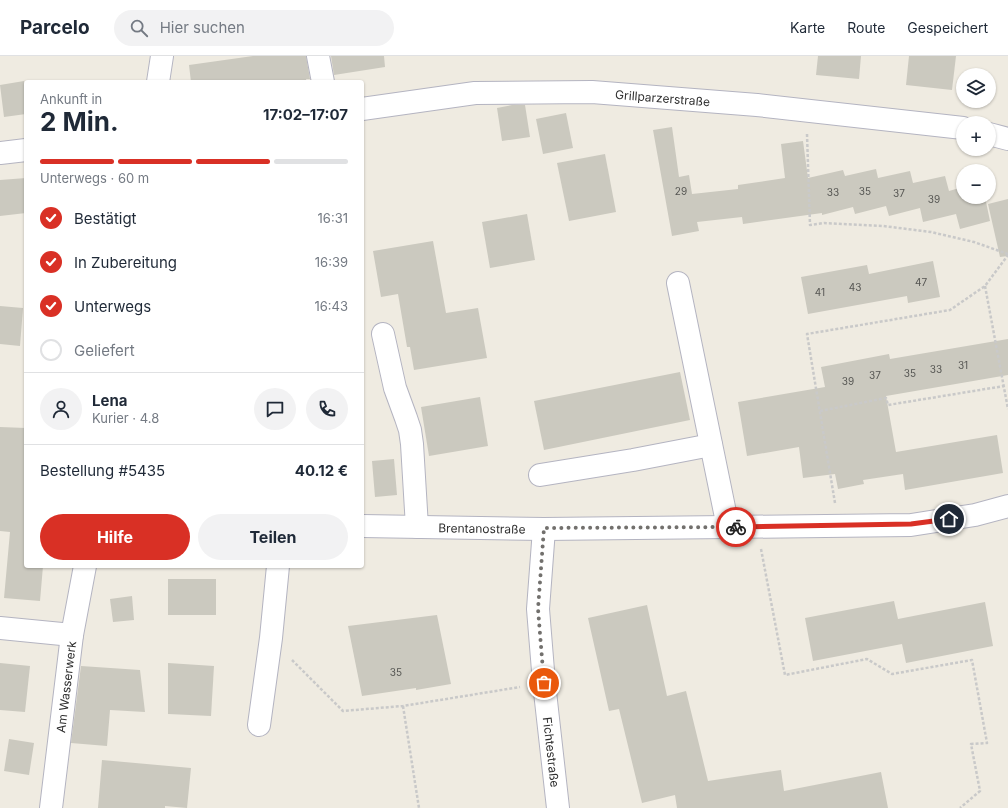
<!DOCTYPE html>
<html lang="de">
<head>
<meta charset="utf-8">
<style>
	body { margin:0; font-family:Inter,sans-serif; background:#f2f2f3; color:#1f2937; height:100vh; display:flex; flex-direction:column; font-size:15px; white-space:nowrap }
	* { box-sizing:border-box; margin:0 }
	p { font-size:13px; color:#747a83 }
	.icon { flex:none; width:22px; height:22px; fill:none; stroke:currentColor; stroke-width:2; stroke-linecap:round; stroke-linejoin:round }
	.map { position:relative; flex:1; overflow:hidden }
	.details { position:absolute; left:24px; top:24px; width:340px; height:488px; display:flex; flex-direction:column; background:#fff; border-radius:4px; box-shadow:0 1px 3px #0004 }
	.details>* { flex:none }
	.fabs { position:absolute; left:956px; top:12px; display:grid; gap:8px }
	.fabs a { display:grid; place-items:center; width:40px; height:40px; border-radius:50%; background:#fff; box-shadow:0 1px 3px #0004; font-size:20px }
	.pin { position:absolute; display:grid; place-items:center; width:34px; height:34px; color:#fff; margin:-17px; border:2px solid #fff; border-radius:50%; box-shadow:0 1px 4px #0007 }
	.courier { position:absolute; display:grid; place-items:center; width:40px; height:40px; margin:-20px; border:3px solid #d93025; border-radius:50%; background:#fff; color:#222; box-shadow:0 1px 5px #0007 }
	.headline em { font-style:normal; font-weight:700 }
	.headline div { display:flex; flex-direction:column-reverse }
	.headline { display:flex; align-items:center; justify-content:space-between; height:68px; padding:0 16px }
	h1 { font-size:26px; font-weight:700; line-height:30px }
	.bar { display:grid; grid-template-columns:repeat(4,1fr); gap:6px 4px; align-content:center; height:48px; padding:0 16px }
	.bar i { height:5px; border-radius:3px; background:#e0e1e3 }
	.bar .selected { background:#d93025 }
	.bar p { grid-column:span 4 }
	.line { display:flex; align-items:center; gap:10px; padding:0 16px; border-top:1px solid #e0e1e3 }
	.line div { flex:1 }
	.round { display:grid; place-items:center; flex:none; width:42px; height:42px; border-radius:21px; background:#f2f2f3 }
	ol { padding:0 16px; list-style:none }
	li { display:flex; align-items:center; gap:12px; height:44px }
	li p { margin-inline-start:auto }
	li .icon { padding:4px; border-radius:50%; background:#d93025; color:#fff; stroke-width:4 }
	li:last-child { color:#747a83 }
	li i { width:22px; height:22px; border:2px solid #e0e1e3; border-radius:50% }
	.primary-button { display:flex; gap:8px; margin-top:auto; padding:8px 16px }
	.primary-button a { flex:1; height:46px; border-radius:24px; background:#d93025; color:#fff; font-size:16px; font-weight:700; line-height:46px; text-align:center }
	.primary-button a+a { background:#f2f2f3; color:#1f2937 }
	header { display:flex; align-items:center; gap:24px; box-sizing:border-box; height:56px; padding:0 20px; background:#fff; border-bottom:1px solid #e0e1e3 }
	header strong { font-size:19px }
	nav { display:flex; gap:22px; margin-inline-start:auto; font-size:14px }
	.search { width:280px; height:36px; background:#f2f2f3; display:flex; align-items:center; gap:10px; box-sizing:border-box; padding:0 14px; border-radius:22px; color:#747a83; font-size:15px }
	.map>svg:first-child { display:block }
</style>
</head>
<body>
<header>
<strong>Parcelo</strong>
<div class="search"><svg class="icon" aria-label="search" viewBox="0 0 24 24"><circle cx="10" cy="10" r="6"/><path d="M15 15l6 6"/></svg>Hier suchen</div>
<nav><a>Karte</a><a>Route</a><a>Gespeichert</a></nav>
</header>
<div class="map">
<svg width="1008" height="752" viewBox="0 0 1008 752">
	<rect width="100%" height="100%" fill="#efebe1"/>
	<g fill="#cbc9bf">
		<polygon points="253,0 306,0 310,23 306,23 307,26 191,26 189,9"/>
		<polygon points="331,0 384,0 385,11 334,19"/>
		<polygon points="818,0 861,0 859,23 816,19"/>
		<polygon points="909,0 956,0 952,34 906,29"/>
		<polygon points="24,25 26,39 26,58 4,61 0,29"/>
		<polygon points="512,49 525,49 530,81 502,85 497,52"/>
		<polygon points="566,57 573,92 543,98 536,63"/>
		<polygon points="672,71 679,121 689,119 692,138 738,133 738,129 785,122 781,88 803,85 808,122 843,114 845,120 876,113 878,122 910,115 913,127 945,120 949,135 963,131 963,141 985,141 990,165 960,173 956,158 923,166 920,152 889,160 886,150 855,158 853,151 822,159 822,157 743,168 742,161 697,166 699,175 672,180 653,74"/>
		<polygon points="605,98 616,156 569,165 557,107"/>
		<polygon points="26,122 26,157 0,160 0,124"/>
		<polygon points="1008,143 1008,200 1000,201 988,148"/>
		<polygon points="527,158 535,204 490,212 482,166"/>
		<polygon points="433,185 446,257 478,252 487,302 414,314 410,291 407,291 398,238 381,241 373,195"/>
		<polygon points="933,205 940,241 908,247 907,240 808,258 801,221 867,209 869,218"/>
		<polygon points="0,250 23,252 20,290 0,288"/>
		<polygon points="1008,283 1008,319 886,340 896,396 997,379 1003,417 905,434 903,418 863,424 864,428 838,433 835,418 803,422 799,391 747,400 738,346 825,331 821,311 889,298 890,303"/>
		<polygon points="680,316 690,364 544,394 534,345"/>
		<polygon points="480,341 488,390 429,400 421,351"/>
		<polygon points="0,371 26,372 24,443 26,444 26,510 43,510 40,545 4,542 10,476 0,475"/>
		<polygon points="394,403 397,439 375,441 372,405"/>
		<rect x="168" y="523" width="48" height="36"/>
		<polygon points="132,540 134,564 113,566 110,543"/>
		<polygon points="894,545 898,563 985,546 993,590 906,607 902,588 813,605 805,562"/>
		<polygon points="647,549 667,640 686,635 708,725 781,714 784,735 881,716 888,752 677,752 675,739 642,747 619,653 609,655 588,562"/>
		<polygon points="437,559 451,628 416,634 416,632 362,640 348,570"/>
		<polygon points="0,607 30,610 25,656 0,654"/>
		<polygon points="168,607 214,610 211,660 168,658"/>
		<polygon points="81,610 140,614 145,656 110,654 107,690 71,687"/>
		<polygon points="9,683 34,687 29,719 4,715"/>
		<polygon points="102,704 191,712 187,752 165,750 165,752 98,752"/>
	</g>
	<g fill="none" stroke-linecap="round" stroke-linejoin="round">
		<defs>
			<g id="minor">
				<polyline points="318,0 323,26"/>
				<polyline points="158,26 162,0"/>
				<path id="s1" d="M 362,53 L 475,37 L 592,36 L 757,49 L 963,72"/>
				<polyline points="989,78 1008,83"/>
				<polyline points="0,97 26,94"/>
				<polyline points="678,227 728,471"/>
				<polyline points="383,278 395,332 406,362 410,374 412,388 417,471"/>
				<polyline points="540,419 633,404 711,389"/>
				<path id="s2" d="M 362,470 L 544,473 L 728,471 L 911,469 L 975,459 L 1008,450"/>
				<path id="s3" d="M 544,473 L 538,553 L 544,627 L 558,752"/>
				<polyline points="0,572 72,579"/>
				<polyline points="259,669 271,582 278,510"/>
				<path id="s4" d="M 51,752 L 72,579 L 85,510"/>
			</g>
		</defs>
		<use href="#minor" stroke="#b4b4c1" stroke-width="24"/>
		<g stroke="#c9c9c9" stroke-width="2.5" stroke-dasharray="3 2" stroke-linecap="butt">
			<polyline points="807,78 810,169 824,167 883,170 931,176 974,186 1008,198"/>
			<polyline points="985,230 1008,353"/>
			<polyline points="820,355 886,342 888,349 1004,330"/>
			<polyline points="835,447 807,278 950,254 985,230 1008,199"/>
			<polyline points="761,493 785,619 867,603 892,618 972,604 987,687 971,688 980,735 960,752"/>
			<polyline points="292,604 343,655 403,650 520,631"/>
			<polyline points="403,650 419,752"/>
		</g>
		<use href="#minor" stroke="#fff" stroke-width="22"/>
	</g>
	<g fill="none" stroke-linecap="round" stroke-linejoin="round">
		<polyline stroke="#72706d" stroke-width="4" stroke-dasharray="0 7.2" points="544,627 538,553 544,472 736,471"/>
		<polyline stroke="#d93025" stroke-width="5" points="736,471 911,468 949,463"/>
	</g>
	<g text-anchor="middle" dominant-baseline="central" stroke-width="3" stroke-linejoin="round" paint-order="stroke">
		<g font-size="10" fill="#555552">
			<text x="681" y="135">29</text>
			<text x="865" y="135">35</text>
			<text x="833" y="136">33</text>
			<text x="899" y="137">37</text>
			<text x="934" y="143">39</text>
			<text x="921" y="226">47</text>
			<text x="855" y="231">43</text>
			<text x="820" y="236">41</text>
			<text x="963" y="309">31</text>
			<text x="936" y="313">33</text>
			<text x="910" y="317">35</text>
			<text x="875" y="319">37</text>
			<text x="848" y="325">39</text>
			<text x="396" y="616">35</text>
		</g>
		<g font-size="12" fill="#2e2e2e" stroke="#fff">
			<text stroke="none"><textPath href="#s1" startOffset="302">Grillparzerstraße</textPath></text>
			<text stroke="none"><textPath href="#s2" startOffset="120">Brentanostraße</textPath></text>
			<text stroke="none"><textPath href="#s4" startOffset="122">Am Wasserwerk</textPath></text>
			<text stroke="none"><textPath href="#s3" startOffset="224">Fichtestraße</textPath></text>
		</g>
	</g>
</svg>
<div class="fabs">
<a><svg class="icon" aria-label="layers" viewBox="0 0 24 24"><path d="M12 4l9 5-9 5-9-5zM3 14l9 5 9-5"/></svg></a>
<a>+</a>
<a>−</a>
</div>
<div class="pin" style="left:544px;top:627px;background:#ea580c"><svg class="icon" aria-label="bag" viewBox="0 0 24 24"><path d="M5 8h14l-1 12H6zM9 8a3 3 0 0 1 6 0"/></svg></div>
<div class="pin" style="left:949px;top:463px;background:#1f2937"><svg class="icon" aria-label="home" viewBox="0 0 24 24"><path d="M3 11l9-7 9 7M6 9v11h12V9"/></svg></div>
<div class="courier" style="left:736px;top:471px"><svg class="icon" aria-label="bike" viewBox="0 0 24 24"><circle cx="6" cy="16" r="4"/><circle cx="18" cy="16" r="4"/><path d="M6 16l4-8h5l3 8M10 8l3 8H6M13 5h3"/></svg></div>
<section class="details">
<div class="headline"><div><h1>2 Min.</h1><p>Ankunft in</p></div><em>17:02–17:07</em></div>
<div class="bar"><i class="selected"></i><i class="selected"></i><i class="selected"></i><i></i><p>Unterwegs · 60 m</p></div>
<ol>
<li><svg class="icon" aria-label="check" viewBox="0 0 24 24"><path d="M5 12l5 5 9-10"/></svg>Bestätigt<p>16:31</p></li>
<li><svg class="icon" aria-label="check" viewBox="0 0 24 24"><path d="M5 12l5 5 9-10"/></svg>In Zubereitung<p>16:39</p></li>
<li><svg class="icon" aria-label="check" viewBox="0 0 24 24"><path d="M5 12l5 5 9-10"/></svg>Unterwegs<p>16:43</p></li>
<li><i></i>Geliefert</li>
</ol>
<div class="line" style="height:72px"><a class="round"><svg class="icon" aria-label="person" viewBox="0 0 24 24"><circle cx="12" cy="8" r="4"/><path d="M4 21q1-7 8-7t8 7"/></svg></a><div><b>Lena</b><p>Kurier · 4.8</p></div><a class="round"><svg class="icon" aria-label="chat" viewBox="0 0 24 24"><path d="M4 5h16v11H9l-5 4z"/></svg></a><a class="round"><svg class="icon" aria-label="phone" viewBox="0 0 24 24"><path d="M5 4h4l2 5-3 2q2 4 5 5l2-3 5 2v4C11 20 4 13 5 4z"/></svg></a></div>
<div class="line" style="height:52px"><div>Bestellung #5435</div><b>40.12 €</b></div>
<div class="primary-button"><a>Hilfe</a><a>Teilen</a></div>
</section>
</div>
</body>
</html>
